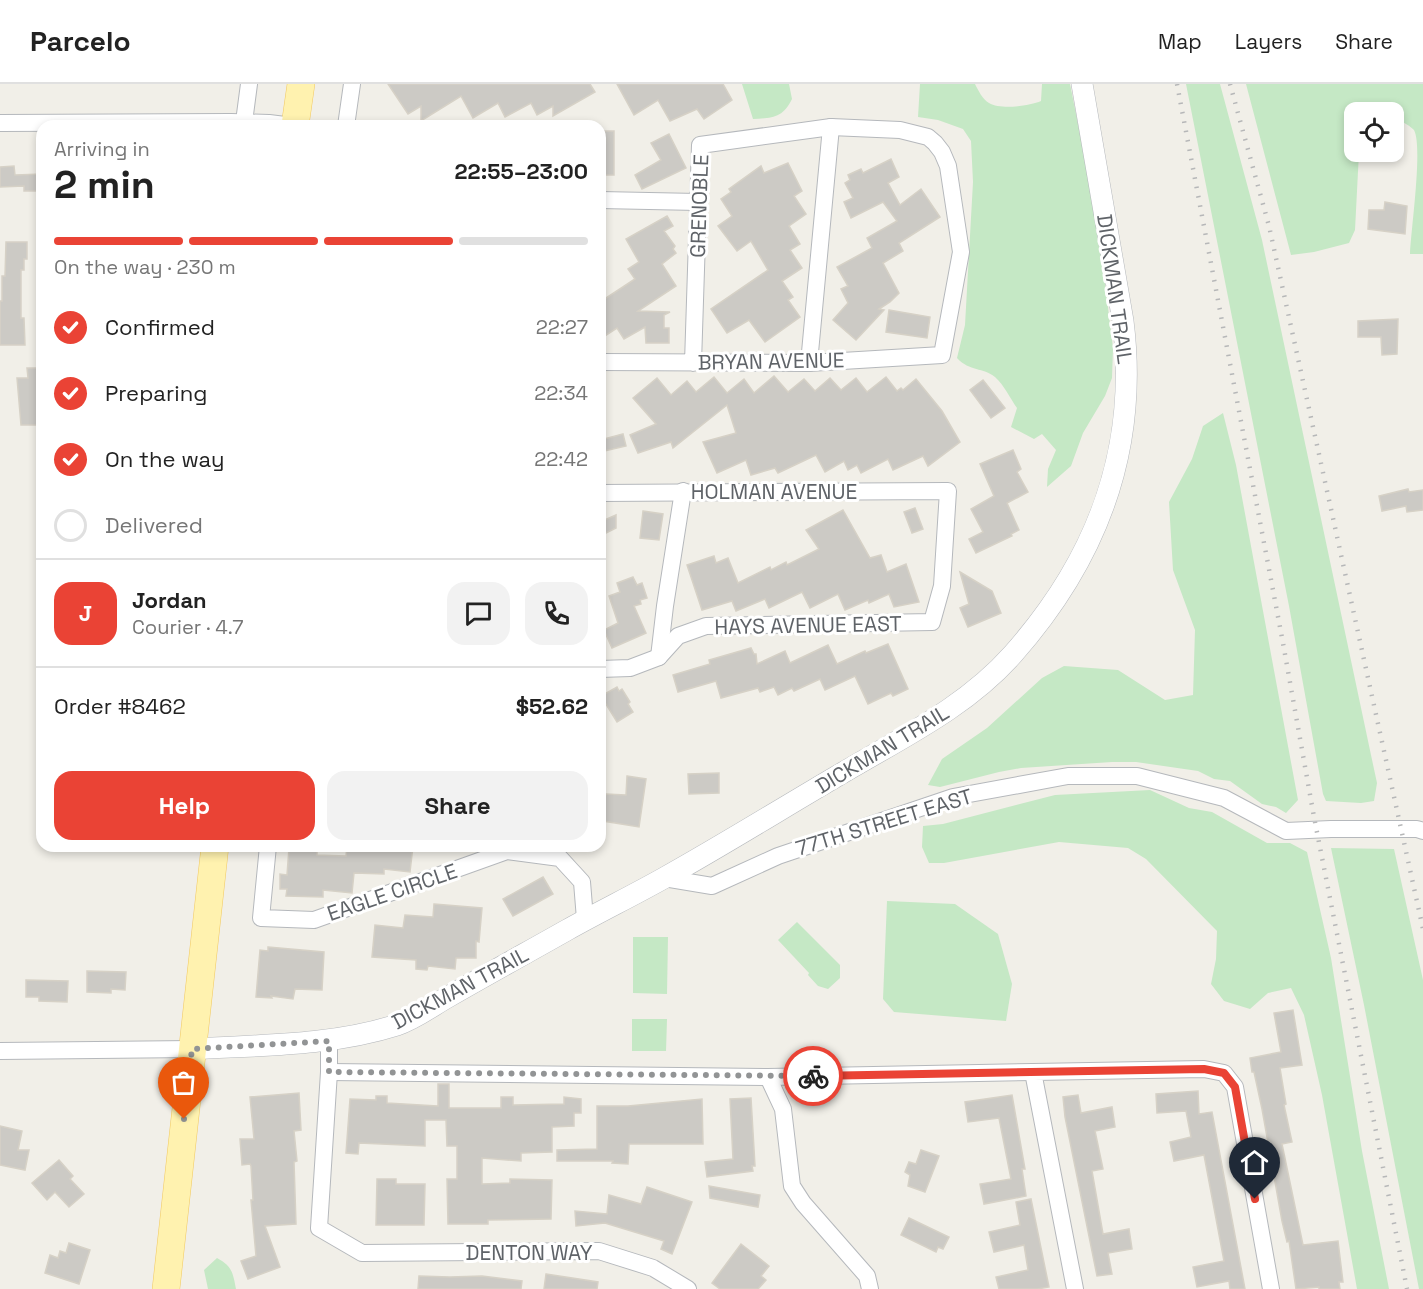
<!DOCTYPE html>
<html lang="en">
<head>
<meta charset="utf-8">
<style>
	body { margin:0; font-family:"Space Grotesk",sans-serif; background:#f2f2f2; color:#222; height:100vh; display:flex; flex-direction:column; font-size:22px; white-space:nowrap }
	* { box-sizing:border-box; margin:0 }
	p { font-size:20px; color:#767676 }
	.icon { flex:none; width:33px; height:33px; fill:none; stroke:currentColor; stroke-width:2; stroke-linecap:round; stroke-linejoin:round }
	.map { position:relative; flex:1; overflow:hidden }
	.details { position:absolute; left:36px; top:36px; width:570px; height:732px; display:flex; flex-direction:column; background:#fff; border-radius:18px; box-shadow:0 3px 9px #0003 }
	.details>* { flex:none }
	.fabs { position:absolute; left:1344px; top:18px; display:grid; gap:12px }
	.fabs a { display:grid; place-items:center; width:60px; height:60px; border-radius:12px; background:#fff; box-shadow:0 3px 9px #0003; font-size:30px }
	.pin { position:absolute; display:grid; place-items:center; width:51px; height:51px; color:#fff; margin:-62px -26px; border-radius:50% 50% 50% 0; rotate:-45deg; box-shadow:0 0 6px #0007 }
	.pin .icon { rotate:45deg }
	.courier { position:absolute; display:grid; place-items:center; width:60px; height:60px; margin:-30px; border:4px solid #ea4335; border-radius:50%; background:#fff; color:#222; box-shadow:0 2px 8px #0007 }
	.summary em { font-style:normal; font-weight:700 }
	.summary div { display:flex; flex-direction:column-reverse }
	.summary { display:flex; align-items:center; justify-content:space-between; height:102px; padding:0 18px }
	h1 { font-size:39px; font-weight:700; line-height:45px }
	.bar { display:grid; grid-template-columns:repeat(4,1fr); gap:9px 6px; align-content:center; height:72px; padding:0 18px }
	.bar i { height:8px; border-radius:4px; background:#e0e0e0 }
	.bar .active { background:#ea4335 }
	.bar p { grid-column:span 4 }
	.line { display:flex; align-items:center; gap:15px; padding:0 18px; border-top:2px solid #e0e0e0 }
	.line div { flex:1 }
	.round { display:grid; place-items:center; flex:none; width:63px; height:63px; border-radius:18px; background:#f2f2f2 }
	ol { padding:0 18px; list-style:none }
	li { display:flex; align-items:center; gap:18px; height:66px }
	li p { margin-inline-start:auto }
	li .icon { padding:6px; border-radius:50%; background:#ea4335; color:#fff; stroke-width:4 }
	li:last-child { color:#767676 }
	li i { width:33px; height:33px; border:3px solid #e0e0e0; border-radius:50% }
	.action { display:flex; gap:12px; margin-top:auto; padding:12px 18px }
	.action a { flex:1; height:69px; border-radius:18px; background:#ea4335; color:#fff; font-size:24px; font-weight:700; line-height:69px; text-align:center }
	.action a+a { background:#f2f2f2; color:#222 }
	header { display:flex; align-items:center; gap:36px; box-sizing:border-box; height:84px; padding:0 30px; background:#fff; border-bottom:2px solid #e0e0e0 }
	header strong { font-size:28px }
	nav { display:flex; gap:33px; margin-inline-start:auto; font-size:21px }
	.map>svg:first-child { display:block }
</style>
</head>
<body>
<header>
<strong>Parcelo</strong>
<nav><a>Map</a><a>Layers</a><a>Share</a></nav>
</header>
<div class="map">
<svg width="1423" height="1205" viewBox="0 0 1423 1205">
	<rect width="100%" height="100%" fill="#f1efe8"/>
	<g fill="#c5e8c5">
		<path d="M 742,0 L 789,0 L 792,15 C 783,34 772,34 753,35 Z"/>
		<path d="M 920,0 L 975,0 C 978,6 983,16 989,19 C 1001,26 1029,22 1041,17 L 1042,0 L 1070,0 L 1097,135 L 1113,264 L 1112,294 L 1105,312 L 1083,349 L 1071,382 L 1047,403 L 1048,385 L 1056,366 L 1042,350 L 1034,355 L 1011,343 L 1017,324 C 1010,314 1004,301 995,293 C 983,283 970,288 957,274 L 965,241 L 973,98 L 971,57 L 963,45 L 938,36 L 918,33 Z"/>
		<polygon points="1186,0 1220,0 1262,156 1371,671 1377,699 1374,717 1361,719 1326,717 1323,710 1289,522"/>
		<path d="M 1246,0 L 1423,0 L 1423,170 L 1410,170 C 1411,145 1423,63 1414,46 C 1408,40 1401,37 1394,35 L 1394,28 L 1354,28 L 1354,68 L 1359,68 L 1355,146 L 1349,159 L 1314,168 L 1291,171 Z"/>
		<polygon points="1223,329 1236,381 1298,716 1286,729 1276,723 1262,720 1230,697 1214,695 1198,687 1136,678 1112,678 1021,684 999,688 940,703 928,701 942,675 987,644 1042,594 1064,582 1118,586 1165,616 1193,611 1195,546 1173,486 1169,418 1192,375 1203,342"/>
		<polygon points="1150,706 1189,724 1212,728 1267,759 1290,759 1307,768 1331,874 1362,1067 1389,1205 1357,1205 1322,1011 1304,931 1291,904 1268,909 1250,925 1224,917 1211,900 1216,875 1217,847 1146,775 1128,764 1059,758 944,779 929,779 922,763 923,742 943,740 1055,711"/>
		<polygon points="1331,764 1394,765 1423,896 1423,1205 1419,1205 1364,921"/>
		<polygon points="887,817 955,820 998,850 1012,900 1006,937 894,928 883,915"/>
		<polygon points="797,838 840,881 840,894 828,905 818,902 808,891 809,889 778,856"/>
		<polygon points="633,853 668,853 667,910 633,909"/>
		<polygon points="632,935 667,935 666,967 632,967"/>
		<path d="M 217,1174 C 232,1182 233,1189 236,1205 L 208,1205 L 204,1186 Z"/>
	</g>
	<g fill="#cccac5" stroke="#d6d1c6" stroke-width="1.5">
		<polygon points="388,0 590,0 595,8 553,32 553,22 537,31 531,19 505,33 498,19 473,34 461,12 421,37 421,22 408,30"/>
		<polygon points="617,0 723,0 732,16 704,35 697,25 670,37 658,16 634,31"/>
		<rect x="600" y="47" width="14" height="44"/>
		<polygon points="669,50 686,84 642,105 635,91 661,76 651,59"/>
		<polygon points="891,75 899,93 888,99 900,121 921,105 940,133 899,159 903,167 883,179 899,209 890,218 879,225 884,226 856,256 833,236 848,219 841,205 848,202 837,183 872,164 867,154 897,137 883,118 851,134 844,118 853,114 845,99 850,96 848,91 861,85 863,89"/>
		<polygon points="788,79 802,107 794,112 806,130 789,142 800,160 790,166 802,184 782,197 793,213 788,216 800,233 765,258 749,236 727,249 711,225 768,186 751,157 737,167 718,142 732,132 721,115 731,108 729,105 761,82 764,89"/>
		<polygon points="14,82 15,91 42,90 42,107 24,107 24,102 0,103 0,83"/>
		<polygon points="1385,118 1407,122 1405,150 1368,145 1369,126 1384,126"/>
		<polygon points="667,132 673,142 664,147 675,162 673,165 676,169 662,180 676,202 638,227 670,228 664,231 664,244 669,244 669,259 646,259 645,243 624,255 617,244 600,255 600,218 635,195 628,185 639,178 626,155"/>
		<polygon points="6,158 27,158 27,175 24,175 24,186 21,186 21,234 24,234 25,261 0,261 0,217 2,217 2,192 5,192"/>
		<polygon points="889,226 930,233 927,254 886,248"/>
		<polygon points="1398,235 1397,270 1382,271 1381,253 1358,253 1358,237"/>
		<polygon points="27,284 42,284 42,315 38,315 39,341 21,341 17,294 28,294"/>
		<polygon points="774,292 788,308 804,295 815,307 830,294 841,306 856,294 867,308 886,293 897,307 901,304 903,306 916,295 942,327 960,358 928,382 923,372 893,386 888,375 861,389 857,381 848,386 844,377 825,388 816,371 778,389 775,384 751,391 746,376 717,389 703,358 736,349 727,321 673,364 671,358 638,369 630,351 656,340 633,314 657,294 671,311 687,297 696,308 714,293 727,309 744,295 754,309"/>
		<polygon points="983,296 1005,324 991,334 970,306"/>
		<polygon points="623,350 626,362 600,368 600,356"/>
		<polygon points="1013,366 1021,385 1017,388 1028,408 1007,419 1019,446 1011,450 1012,452 976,469 969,455 983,448 971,425 994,412 980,380"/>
		<polygon points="1408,405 1409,408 1423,406 1423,426 1407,428 1406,422 1382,427 1379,412"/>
		<polygon points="915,424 923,445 912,449 904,428"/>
		<polygon points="843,426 870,474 881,471 887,488 906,480 919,518 894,523 889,510 869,519 868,516 845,526 838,510 810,524 802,508 769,524 765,515 736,527 732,517 702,526 687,481 714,472 716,479 728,474 738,499 770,483 771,486 786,478 787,481 819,465 806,446"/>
		<polygon points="643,427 663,430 659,456 640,454"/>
		<polygon points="616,431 616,444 600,452 600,438"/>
		<polygon points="960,488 992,507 1001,529 968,543 960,524 969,520"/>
		<polygon points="633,493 637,501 642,499 647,514 640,516 641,520 634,522 646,549 612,564 604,546 618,539 609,512 620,508 617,499"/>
		<polygon points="888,560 908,605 893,612 891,609 868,620 855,592 825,606 820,595 794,607 792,604 778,611 774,603 760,608 758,604 721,614 716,597 678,608 673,591 710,580 709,576 751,564 754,570 756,570 757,580 785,567 790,579 828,561 837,580 865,567 866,569"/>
		<polygon points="617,603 619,607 622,605 630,618 628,620 633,628 617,638 601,612"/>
		<polygon points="719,689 719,709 689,710 688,690"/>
		<polygon points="627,692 646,695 639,743 603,737 603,713 605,713 606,710 626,711"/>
		<polygon points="347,762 413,762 410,788 384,785 384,790 354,789 352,809 323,806 323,813 286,812 287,805 280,805 280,790 287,791 289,764 317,765 317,771 346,772"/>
		<polygon points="543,793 553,810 513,832 503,815"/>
		<polygon points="434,820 482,824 479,858 476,857 476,874 456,874 455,885 428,882 427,886 416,885 416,876 372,873 375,841 403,844 405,831 433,833"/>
		<polygon points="268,863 324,868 322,906 295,905 293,915 271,912 272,914 256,913 260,866 268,867"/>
		<polygon points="87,887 126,888 125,906 111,905 111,909 87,908"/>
		<polygon points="26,896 68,897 67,918 39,917 39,913 26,913"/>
		<polygon points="1293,926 1302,981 1280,984 1286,1020 1284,1021 1292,1058 1282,1060 1303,1161 1338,1157 1343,1198 1339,1198 1340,1205 1319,1205 1319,1203 1296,1205 1289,1157 1287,1158 1282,1137 1262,1025 1254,988 1252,988 1250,974 1281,968 1274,929"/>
		<polygon points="438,1000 449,1000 449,1024 501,1024 501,1013 513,1013 513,1021 564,1020 564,1013 581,1015 581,1029 574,1029 574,1042 552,1043 552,1068 521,1069 521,1077 482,1074 482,1100 510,1099 510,1095 552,1096 551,1135 488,1136 488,1140 448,1140 447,1095 457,1095 457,1062 447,1062 446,1036 425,1036 425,1062 359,1059 358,1070 346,1069 350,1015 376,1016 376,1012 387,1012 387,1019 438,1022"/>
		<polygon points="1198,1007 1199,1030 1212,1028 1245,1205 1230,1205 1229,1197 1197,1203 1193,1183 1224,1177 1204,1071 1174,1077 1170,1058 1191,1053 1186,1027 1157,1029 1156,1010"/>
		<polygon points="299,1009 301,1046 294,1047 297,1077 294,1078 296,1140 265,1142 280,1183 248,1195 241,1177 256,1172 251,1116 253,1116 251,1082 250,1080 242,1081 240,1055 254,1055 250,1013"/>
		<polygon points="1012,1011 1025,1085 1022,1085 1026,1112 984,1120 980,1100 1011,1095 999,1034 968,1038 965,1018"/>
		<polygon points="1078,1011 1081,1029 1112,1023 1115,1043 1095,1047 1103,1085 1092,1087 1103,1150 1129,1145 1132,1165 1108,1169 1112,1190 1097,1192 1065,1033 1063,1013"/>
		<polygon points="751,1014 755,1082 752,1082 753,1087 707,1093 705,1078 733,1075 730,1015"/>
		<polygon points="702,1015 703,1060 629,1060 628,1080 612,1079 613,1077 557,1077 557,1066 597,1065 597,1022 628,1022"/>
		<polygon points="0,1042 22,1047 18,1066 29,1066 25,1086 0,1081"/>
		<polygon points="921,1066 939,1072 925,1108 908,1102 910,1091 905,1088 909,1078 916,1080"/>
		<polygon points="59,1076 73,1092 70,1095 84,1110 69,1123 55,1108 47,1116 32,1099"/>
		<polygon points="377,1095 396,1095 396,1100 425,1100 424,1141 376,1141"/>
		<polygon points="709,1102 760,1111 758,1123 710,1114"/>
		<polygon points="647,1103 692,1118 672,1170 661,1165 664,1157 605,1139 576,1142 575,1127 607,1130 609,1111 641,1120"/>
		<polygon points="1031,1115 1049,1203 1037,1205 999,1205 996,1193 1028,1186 1024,1161 994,1168 989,1148 1020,1141 1016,1118"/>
		<polygon points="909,1134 949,1153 943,1165 938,1163 936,1168 901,1151"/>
		<polygon points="69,1159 90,1166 79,1200 45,1189 50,1171 58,1174 60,1167 66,1169"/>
		<polygon points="741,1160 769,1182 761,1192 766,1196 758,1205 720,1205 712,1199"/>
		<polygon points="546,1190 598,1198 597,1205 544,1205"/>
		<polygon points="419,1192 450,1193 482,1192 522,1197 521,1205 418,1205"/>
	</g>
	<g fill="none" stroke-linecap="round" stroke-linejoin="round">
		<defs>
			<g id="minor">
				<polyline points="244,38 249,0"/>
				<polyline points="0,39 231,38 269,39 293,42"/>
				<polyline points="346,42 352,0"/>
				<polyline points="600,116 698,118"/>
				<polyline points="600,278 809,279 942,271 961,168 948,82 942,68 935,59 928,53 900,46 831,43 700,61 693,279"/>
				<polyline points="809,279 831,43"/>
				<polyline points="600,409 948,407 942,502 932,538 706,542 678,552 659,573 630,584 600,585"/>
				<polyline points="659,573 665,522 683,407"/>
				<polyline points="268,762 261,834 314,836 507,767 560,774 582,798 585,835"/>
				<polyline points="664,794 712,802 778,772 953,713 1068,692 1137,692 1224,714 1286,747 1331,745 1417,745 1423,747"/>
				<polyline points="329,957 329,988 319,1144 362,1169 599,1167 653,1184 688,1205"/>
				<polyline points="0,967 192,965"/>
				<polyline points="329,988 768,993 1033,988"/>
				<polyline points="768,993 783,1025 792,1102 803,1119 867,1192 870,1205"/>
				<polyline points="1075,1205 1033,988 1204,985 1224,989 1235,1003 1271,1205"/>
			</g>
			<path id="tertiary" d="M 192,965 C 261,961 331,962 397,941 C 415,935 432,922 448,913 C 488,890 528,868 567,846 C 599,828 632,812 664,794 C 725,760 784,723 844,688 C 903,653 966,623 1013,570 C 1098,474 1139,365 1123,237 L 1082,0"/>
			<g id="primary">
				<polyline points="295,42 301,0"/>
				<polyline points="166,1205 215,762"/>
			</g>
		</defs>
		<use href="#minor" stroke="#b5b8bc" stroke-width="18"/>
		<use href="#tertiary" stroke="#b5b8bc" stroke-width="22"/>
		<use href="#primary" stroke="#f2c960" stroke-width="28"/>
		<use href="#minor" stroke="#fff" stroke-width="16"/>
		<use href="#tertiary" stroke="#fff" stroke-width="21"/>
		<use href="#primary" stroke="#fff2af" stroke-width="27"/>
		<g stroke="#b6b7b8" stroke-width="4.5" stroke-dasharray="1.5 8" stroke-linecap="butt">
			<polyline points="1177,0 1283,559 1314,733 1407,1205"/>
			<polyline points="1230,0 1269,142 1423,845"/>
		</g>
	</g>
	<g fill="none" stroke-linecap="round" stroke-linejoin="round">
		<polyline stroke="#929495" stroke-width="6" stroke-dasharray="0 10.8" points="184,1035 192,965 329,957 329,988 813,992"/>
		<polyline stroke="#ea4335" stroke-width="8" points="813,992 1204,985 1224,989 1235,1003 1255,1115"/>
	</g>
	<g text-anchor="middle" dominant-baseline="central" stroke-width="6" stroke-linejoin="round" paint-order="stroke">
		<g font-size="21" fill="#5f6368" stroke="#fff">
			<text transform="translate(699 122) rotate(-88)">GRENOBLE</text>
			<text transform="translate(1115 205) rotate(82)">DICKMAN TRAIL</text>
			<text transform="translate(771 277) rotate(-1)">BRYAN AVENUE</text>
			<text x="774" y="407">HOLMAN AVENUE</text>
			<text transform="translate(808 541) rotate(-1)">HAYS AVENUE EAST</text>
			<text transform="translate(882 665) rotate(-31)">DICKMAN TRAIL</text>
			<text transform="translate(884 738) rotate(-17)">77TH STREET EAST</text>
			<text transform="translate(392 808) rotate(-19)">EAGLE CIRCLE</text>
			<text transform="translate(460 904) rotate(-28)">DICKMAN TRAIL</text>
			<text x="529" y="1168">DENTON WAY</text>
		</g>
	</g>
</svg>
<div class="fabs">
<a><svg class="icon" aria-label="locate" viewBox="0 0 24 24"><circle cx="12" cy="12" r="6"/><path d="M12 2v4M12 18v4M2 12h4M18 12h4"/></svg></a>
</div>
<div class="pin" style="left:184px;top:1035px;background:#ea580c"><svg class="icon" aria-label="bag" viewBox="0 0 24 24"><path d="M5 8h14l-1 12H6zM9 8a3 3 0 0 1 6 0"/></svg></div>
<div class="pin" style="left:1255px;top:1115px;background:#1f2937"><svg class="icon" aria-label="home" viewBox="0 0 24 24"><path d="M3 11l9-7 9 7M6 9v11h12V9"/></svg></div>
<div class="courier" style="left:813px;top:992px"><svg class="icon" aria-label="bike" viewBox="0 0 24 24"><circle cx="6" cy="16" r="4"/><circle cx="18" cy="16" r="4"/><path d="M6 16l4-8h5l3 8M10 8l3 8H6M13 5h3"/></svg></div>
<section class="details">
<div class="summary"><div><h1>2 min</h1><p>Arriving in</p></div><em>22:55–23:00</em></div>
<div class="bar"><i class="active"></i><i class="active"></i><i class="active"></i><i></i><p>On the way · 230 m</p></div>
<ol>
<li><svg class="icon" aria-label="check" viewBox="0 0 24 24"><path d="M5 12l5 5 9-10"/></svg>Confirmed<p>22:27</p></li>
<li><svg class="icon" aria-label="check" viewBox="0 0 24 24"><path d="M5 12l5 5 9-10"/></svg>Preparing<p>22:34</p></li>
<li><svg class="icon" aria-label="check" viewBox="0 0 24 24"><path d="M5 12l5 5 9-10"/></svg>On the way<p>22:42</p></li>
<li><i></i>Delivered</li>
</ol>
<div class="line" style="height:108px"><b class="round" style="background:#ea4335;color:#fff">J</b><div><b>Jordan</b><p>Courier · 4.7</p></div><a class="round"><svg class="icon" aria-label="chat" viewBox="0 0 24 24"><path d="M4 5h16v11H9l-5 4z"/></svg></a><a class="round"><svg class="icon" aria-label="phone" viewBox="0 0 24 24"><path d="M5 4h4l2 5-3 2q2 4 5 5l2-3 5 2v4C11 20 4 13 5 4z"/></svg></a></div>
<div class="line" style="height:78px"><div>Order #8462</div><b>$52.62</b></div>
<div class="action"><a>Help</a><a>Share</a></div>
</section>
</div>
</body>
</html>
